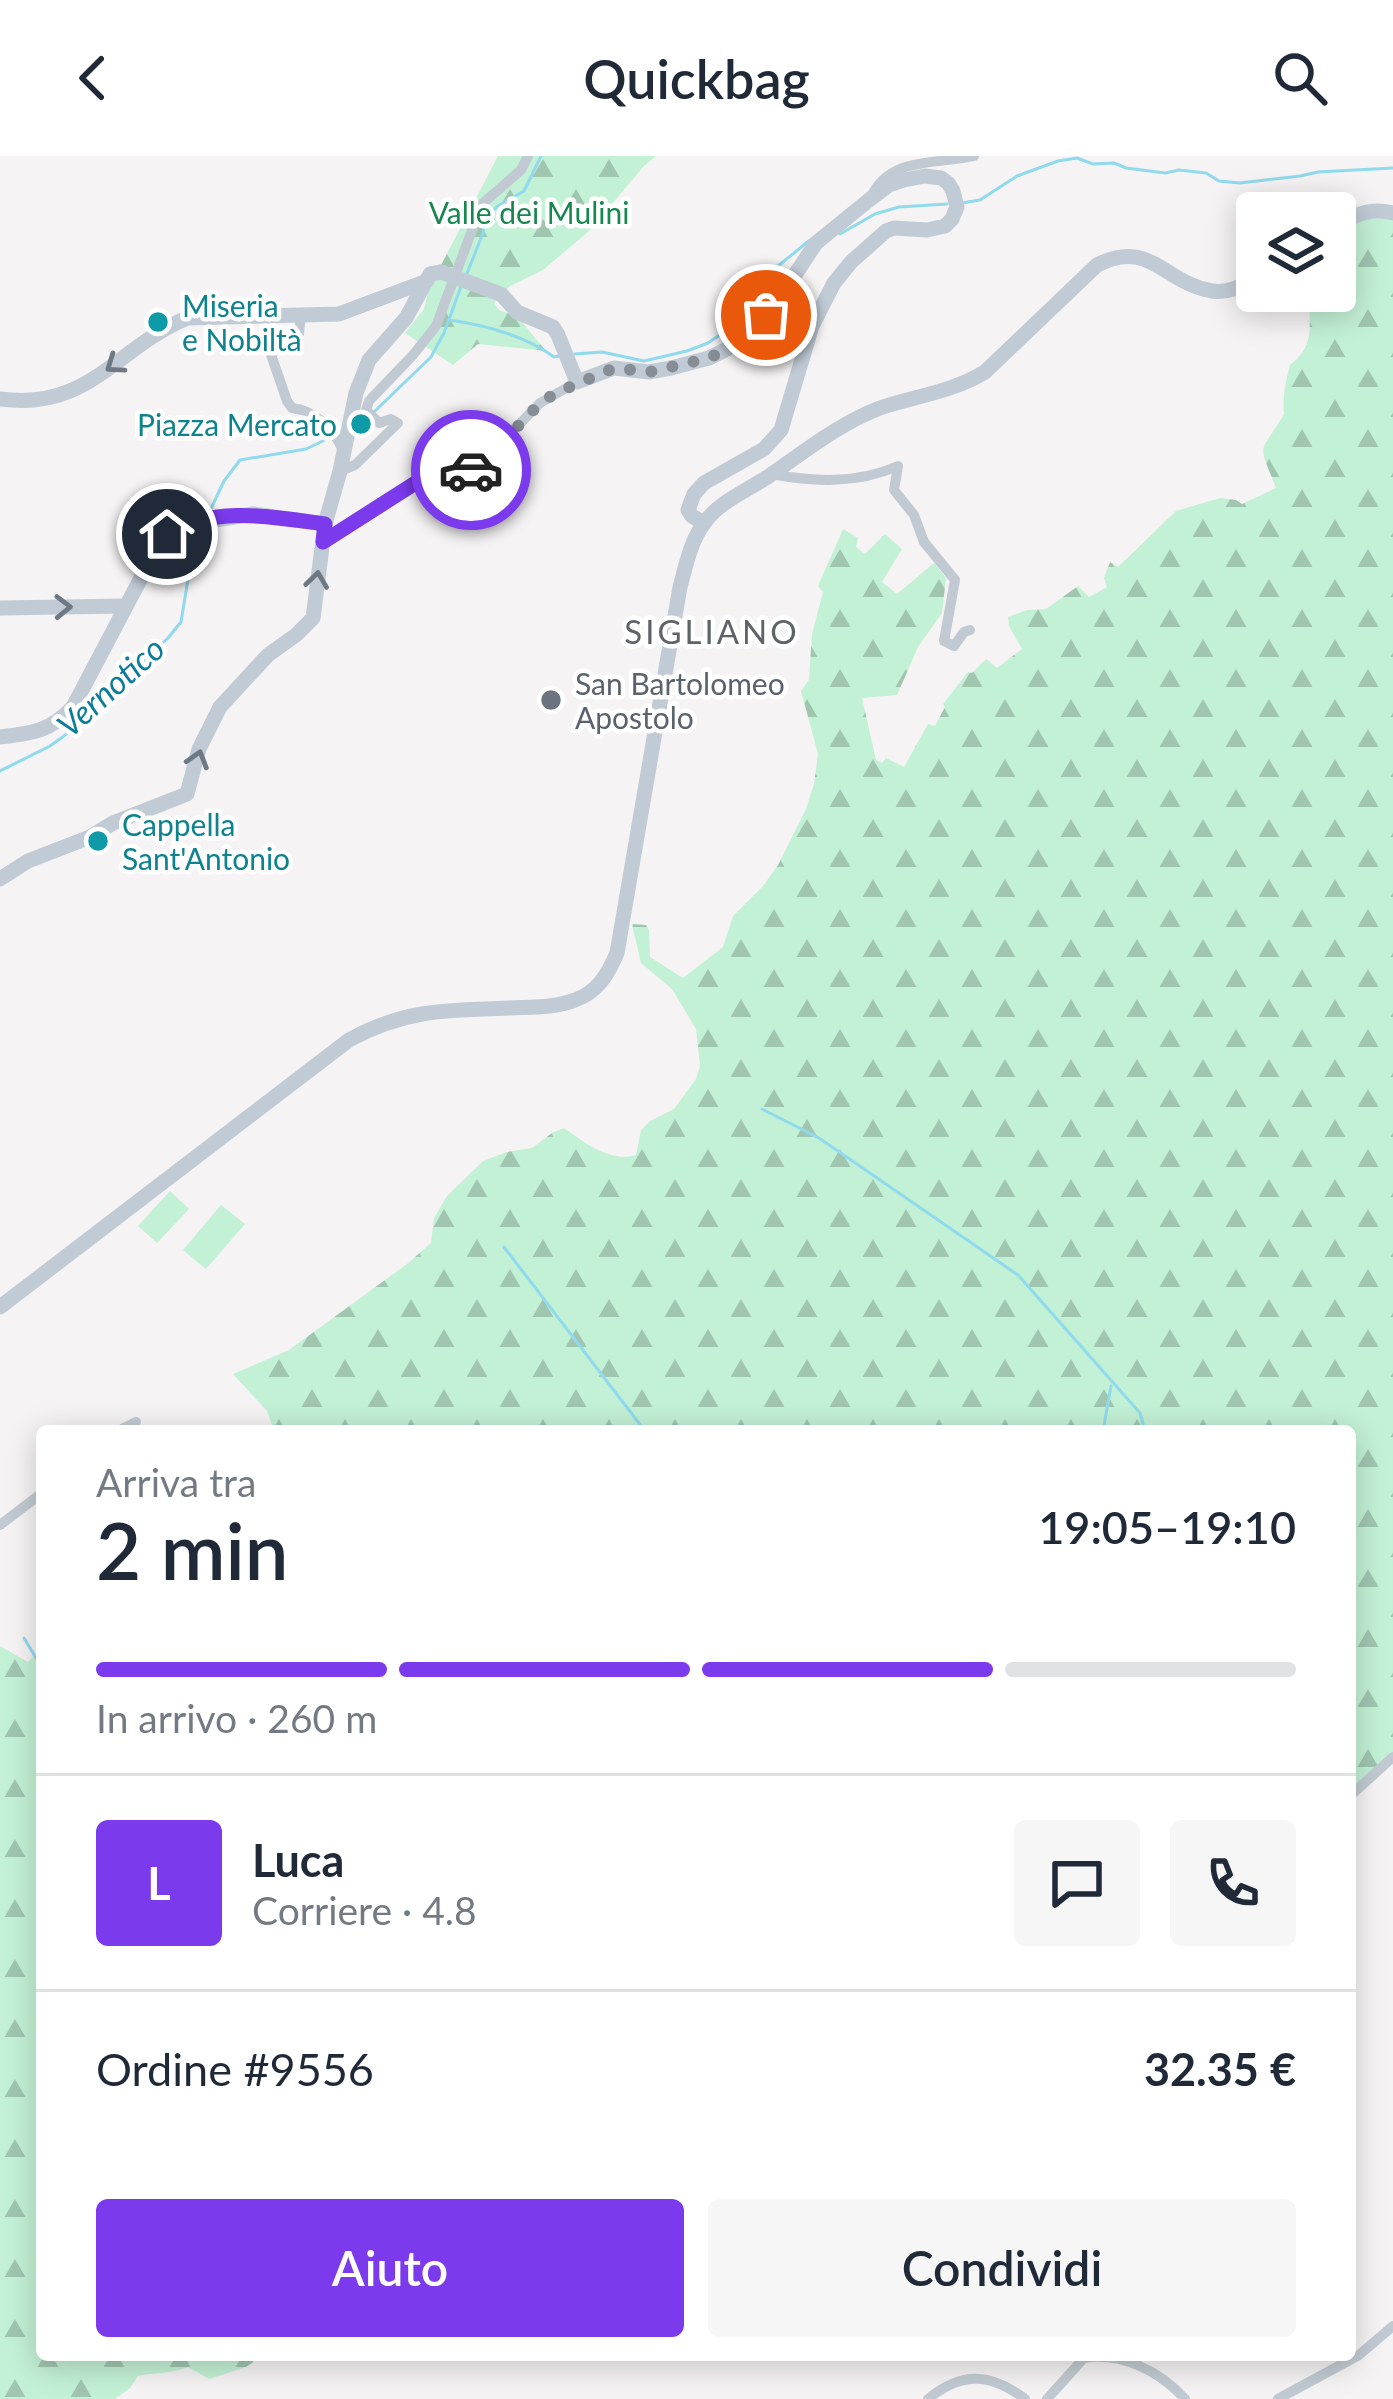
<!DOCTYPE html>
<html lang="it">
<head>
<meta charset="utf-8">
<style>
	body { margin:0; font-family:Lato,sans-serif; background:#f6f6f7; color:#1f2937; height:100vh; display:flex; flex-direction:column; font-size:45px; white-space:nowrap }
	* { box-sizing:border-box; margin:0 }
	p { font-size:39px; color:#747a83 }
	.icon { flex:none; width:66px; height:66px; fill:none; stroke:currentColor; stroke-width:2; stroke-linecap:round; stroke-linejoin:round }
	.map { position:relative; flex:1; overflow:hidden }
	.panel { position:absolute; left:36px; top:1269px; width:1320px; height:936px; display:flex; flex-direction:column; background:#fff; border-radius:12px; box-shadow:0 6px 30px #0003 }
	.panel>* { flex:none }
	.buttons { position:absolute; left:1236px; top:36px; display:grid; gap:24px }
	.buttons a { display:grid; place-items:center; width:120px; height:120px; border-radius:12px; background:#fff; box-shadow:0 6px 30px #0003; font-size:60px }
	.pin { position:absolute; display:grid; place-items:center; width:102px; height:102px; color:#fff; margin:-51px; border:6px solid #fff; border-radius:50%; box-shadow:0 3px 12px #0007 }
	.courier { position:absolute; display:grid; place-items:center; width:120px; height:120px; margin:-60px; border:9px solid #7c3aed; border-radius:50%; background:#fff; color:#222; box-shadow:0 3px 15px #0007 }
	.head em { font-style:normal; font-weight:600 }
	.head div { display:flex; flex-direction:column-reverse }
	.head { display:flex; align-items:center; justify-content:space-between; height:204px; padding:0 60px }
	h1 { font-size:78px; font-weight:600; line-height:90px }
	.bar { display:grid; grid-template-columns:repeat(4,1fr); gap:18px 12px; align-content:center; height:144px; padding:0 60px }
	.bar i { height:15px; border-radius:9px; background:#e0e1e3 }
	.bar .selected { background:#7c3aed }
	.bar p { grid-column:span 4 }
	.line { display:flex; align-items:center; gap:30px; padding:0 60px; border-top:3px solid #e0e1e3 }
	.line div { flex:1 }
	.round { display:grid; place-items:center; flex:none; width:126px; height:126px; border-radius:12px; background:#f6f6f7 }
	.action { display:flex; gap:24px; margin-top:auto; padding:24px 60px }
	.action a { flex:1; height:138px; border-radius:12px; background:#7c3aed; color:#fff; font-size:48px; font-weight:600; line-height:138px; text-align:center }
	.action a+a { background:#f6f6f7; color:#1f2937 }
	header { display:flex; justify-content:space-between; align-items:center; height:156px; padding:0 60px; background:#fff; font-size:54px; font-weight:600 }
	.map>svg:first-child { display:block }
</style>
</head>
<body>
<header><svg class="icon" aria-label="back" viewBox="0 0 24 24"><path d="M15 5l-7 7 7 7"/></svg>Quickbag<svg class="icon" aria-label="search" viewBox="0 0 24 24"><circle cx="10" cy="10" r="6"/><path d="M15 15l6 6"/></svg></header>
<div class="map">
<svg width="1393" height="2243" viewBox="0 0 1393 2243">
	<defs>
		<pattern id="forest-firs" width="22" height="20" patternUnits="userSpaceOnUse" patternTransform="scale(3)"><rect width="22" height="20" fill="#c3f1d5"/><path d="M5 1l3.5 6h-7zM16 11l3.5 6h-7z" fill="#a0c6b0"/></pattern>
	</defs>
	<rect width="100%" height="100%" fill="#f5f3f3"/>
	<g fill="url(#forest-firs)">
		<polygon points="498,0 656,0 644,10 589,75 543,114 510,130 494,147 499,154 518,161 546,195 478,188 453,209 405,177 424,153 429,132"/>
		<path d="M 1367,61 L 1393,64 L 1393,1597 L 1350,1634 L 1350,1275 L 274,1275 L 267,1255 L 233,1218 L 289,1194 L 407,1108 L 431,1087 L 434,1062 L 447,1040 L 483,1005 L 507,996 L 532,992 L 552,977 L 564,972 C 585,987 611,1007 636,999 L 641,974 L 650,965 L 674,953 L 696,923 L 700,910 L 696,873 L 672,833 L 641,807 L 632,768 L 646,769 L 649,774 L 650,801 L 683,822 L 723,791 L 733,760 L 763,730 L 778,709 L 806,653 L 814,628 L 818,598 L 801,535 L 809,524 L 812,478 L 823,436 L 818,430 L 843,373 L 858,382 L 856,391 L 865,398 L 885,378 L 902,393 L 882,426 L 897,438 L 934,407 L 946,422 L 942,457 L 918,491 L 897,539 L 862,542 L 876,604 L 882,607 L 886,602 L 904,611 L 928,568 L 935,570 L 945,551 L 943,548 L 968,516 L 972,517 L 986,503 L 997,512 L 1022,493 L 1009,470 L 1008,461 L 1027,454 L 1046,453 L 1078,430 L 1089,441 L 1107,431 L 1104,422 L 1110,406 L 1118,411 L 1176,355 L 1220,342 L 1236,344 L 1242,348 L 1276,332 C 1257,283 1259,301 1284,258 C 1282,241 1286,225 1290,209 C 1318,188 1307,166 1310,135 L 1335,135 L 1335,73 Z"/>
		<path d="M 0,1490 L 28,1506 L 42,1492 L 42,2199 L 264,2199 L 246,2211 L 209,2223 L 188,2211 C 172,2218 155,2216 138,2220 L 130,2232 L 115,2243 L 0,2243 Z"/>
	</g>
	<g fill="#c3f1d5">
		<polygon points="170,1035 189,1053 157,1087 138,1070"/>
		<polygon points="221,1049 245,1068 206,1113 183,1094"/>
	</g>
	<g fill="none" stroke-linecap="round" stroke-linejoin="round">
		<g stroke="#90daee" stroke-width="3">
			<polyline points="962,47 980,44 1017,20 1058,5 1077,2 1093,8 1114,7 1126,12 1165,17 1179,14 1206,17 1219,25 1240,27 1300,20 1318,16 1393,12"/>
			<polyline points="840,78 875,58 899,51 947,48"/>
			<polyline points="466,120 483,77 486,60 498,50 524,35 541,0"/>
			<path d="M 449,164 C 485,169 524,179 554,201 L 559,200"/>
			<polyline points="575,198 602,196 644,205 687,195 708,187 721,178 763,139 778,110 810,84"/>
			<polyline points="374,256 431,201 444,177 462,128"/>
			<polyline points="209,357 224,325 240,304 306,293 323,285"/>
			<polyline points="0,615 50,590 64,580 168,482 181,466 190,411 201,393 203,371"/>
			<polyline points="762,953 819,982 1018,1119 1140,1257 1145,1275"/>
			<polyline points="504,1091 645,1275"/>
			<polyline points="1103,1275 1111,1230"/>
			<polyline points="24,1482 42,1512"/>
		</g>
		<g stroke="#c1cad2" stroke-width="10">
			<path d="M 871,41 C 890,0 935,9 974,0"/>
			<path d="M 301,158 L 299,178 C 290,185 278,180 269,187 L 269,193 L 287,245 L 292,252 C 317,255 332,272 343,294"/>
			<polyline points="340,315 355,309 398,267 391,263 379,267 366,254 369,245 413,199 436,170 482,48 521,14 528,0"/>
			<path d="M 771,318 C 814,326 857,328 898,310 L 894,334 L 914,359 L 924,386 L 955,424 L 944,485 L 954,490 L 964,476 L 970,474"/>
			<polyline points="323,386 431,317 449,333 500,288 540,247 577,226"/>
			<polyline points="118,1275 136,1266"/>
			<polyline points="0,1369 42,1337"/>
			<polyline points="1350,1640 1393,1601"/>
			<path d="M 928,2243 C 962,2215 991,2217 1025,2243"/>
			<path d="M 1047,2243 L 1084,2202 C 1121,2196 1160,2215 1185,2243"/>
			<polyline points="1278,2243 1359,2199 1393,2170"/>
		</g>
		<g stroke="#c1cbd6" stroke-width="15">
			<path d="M 1335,69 C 1356,59 1370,51 1393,57"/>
			<polyline points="495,136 502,139 517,156 553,171 558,179 577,226 614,212 649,216 671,212 709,202 727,193 777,146 816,87 869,44 889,29 904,24 925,20 941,22 948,27 953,35 957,51 952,63 945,70 927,74 894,72 886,75 851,106 834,127 812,170 781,274 764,293 704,327 694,338 688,354 692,360 704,367"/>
			<path d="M 0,243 C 89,255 116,192 187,162 L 339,158 L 427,125"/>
			<polyline points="0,452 126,450"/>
			<path d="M 0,581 C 33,577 49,576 73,551 L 151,403 L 167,378 L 191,368 L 253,358 L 325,368"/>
			<polyline points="0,723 28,705 90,681 113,667 187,638 199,593 220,551 268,499 296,479 313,462 325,368 340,315 356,237 369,204 406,162 430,118 441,116"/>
			<path d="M 0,1151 L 349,884 C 405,853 448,854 511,852 C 532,851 555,852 575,844 C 598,836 608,818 617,797 L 680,431 C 686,409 690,388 702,370 C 719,345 745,336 769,320 C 804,296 840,267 880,252 C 916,240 952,236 985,216 L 1097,109 C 1150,82 1164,127 1212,135 C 1228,138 1243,129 1257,122"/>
		</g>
		<polyline stroke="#c1cbd6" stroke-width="15" points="441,116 495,136"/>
	</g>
	<defs><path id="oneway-chevron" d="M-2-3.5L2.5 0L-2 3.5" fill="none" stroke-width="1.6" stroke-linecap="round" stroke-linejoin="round" transform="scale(3)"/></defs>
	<g stroke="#6e7984">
		<use href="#oneway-chevron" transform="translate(114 209) rotate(145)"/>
		<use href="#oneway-chevron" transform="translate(317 424) rotate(-82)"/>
		<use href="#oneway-chevron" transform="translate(63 451) rotate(-1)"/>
		<use href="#oneway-chevron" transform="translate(198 603) rotate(-73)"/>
	</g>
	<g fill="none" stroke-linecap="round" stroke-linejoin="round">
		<polyline stroke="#868d94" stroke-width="12" stroke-dasharray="0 21.6" points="471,314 500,289 540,247 556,237 614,212 649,216 709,202 727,193 766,159"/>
		<path stroke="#7c3aed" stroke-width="15" d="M 167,378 C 214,349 274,361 325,368 L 323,386 L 431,317 L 449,333 L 471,314"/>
	</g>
	<g fill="#0f9aa8" stroke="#fff" stroke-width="4.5">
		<circle cx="158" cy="166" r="12"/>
		<circle cx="361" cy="268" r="12"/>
		<circle cx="98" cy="685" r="12"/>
	</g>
	<circle fill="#6b7280" stroke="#fff" stroke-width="4.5" cx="551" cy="544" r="12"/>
	<g text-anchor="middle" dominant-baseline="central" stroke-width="9" stroke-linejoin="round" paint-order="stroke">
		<g font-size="30" fill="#17864f" stroke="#fff">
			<text x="529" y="56">Valle dei Mulini</text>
		</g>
		<g font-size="30" fill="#0d838f" stroke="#fff" text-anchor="start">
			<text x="182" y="149">Miseria<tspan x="182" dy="34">e Nobiltà</tspan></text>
			<text x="337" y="268" text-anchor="end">Piazza Mercato</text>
			<text x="122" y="668">Cappella<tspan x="122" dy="34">Sant'Antonio</tspan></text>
		</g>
		<g font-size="30" fill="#5b616d" stroke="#fff" text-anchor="start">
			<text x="575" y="527">San Bartolomeo<tspan x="575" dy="34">Apostolo</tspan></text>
		</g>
		<g font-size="33" letter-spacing="3" fill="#5f6368" stroke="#fff">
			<text x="712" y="475">SIGLIANO</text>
		</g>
		<g font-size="33" font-style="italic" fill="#0c7c9b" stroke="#fff">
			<text transform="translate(110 530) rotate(-42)">Vernotico</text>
		</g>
	</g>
</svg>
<div class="buttons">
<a><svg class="icon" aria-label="layers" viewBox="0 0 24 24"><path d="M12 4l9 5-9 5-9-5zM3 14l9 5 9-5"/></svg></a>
</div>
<div class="pin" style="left:766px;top:159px;background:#ea580c"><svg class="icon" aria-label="bag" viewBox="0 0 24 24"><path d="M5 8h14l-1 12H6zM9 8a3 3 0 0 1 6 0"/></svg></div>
<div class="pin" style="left:167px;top:378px;background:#1f2937"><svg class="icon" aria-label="home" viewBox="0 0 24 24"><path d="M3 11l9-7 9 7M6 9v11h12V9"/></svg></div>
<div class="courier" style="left:471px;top:314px"><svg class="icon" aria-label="car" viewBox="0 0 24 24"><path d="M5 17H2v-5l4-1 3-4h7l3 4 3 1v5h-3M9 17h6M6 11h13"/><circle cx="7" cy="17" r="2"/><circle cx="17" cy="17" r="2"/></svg></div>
<section class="panel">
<div class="head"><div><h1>2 min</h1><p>Arriva tra</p></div><em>19:05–19:10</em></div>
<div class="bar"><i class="selected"></i><i class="selected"></i><i class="selected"></i><i></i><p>In arrivo · 260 m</p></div>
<div class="line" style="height:216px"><b class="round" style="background:#7c3aed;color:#fff">L</b><div><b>Luca</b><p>Corriere · 4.8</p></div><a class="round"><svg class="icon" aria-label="chat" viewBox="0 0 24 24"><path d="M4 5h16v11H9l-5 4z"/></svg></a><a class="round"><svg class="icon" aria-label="phone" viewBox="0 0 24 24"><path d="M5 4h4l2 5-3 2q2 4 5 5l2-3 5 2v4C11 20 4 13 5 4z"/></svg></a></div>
<div class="line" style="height:156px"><div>Ordine #9556</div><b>32.35 €</b></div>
<div class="action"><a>Aiuto</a><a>Condividi</a></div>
</section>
</div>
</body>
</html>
